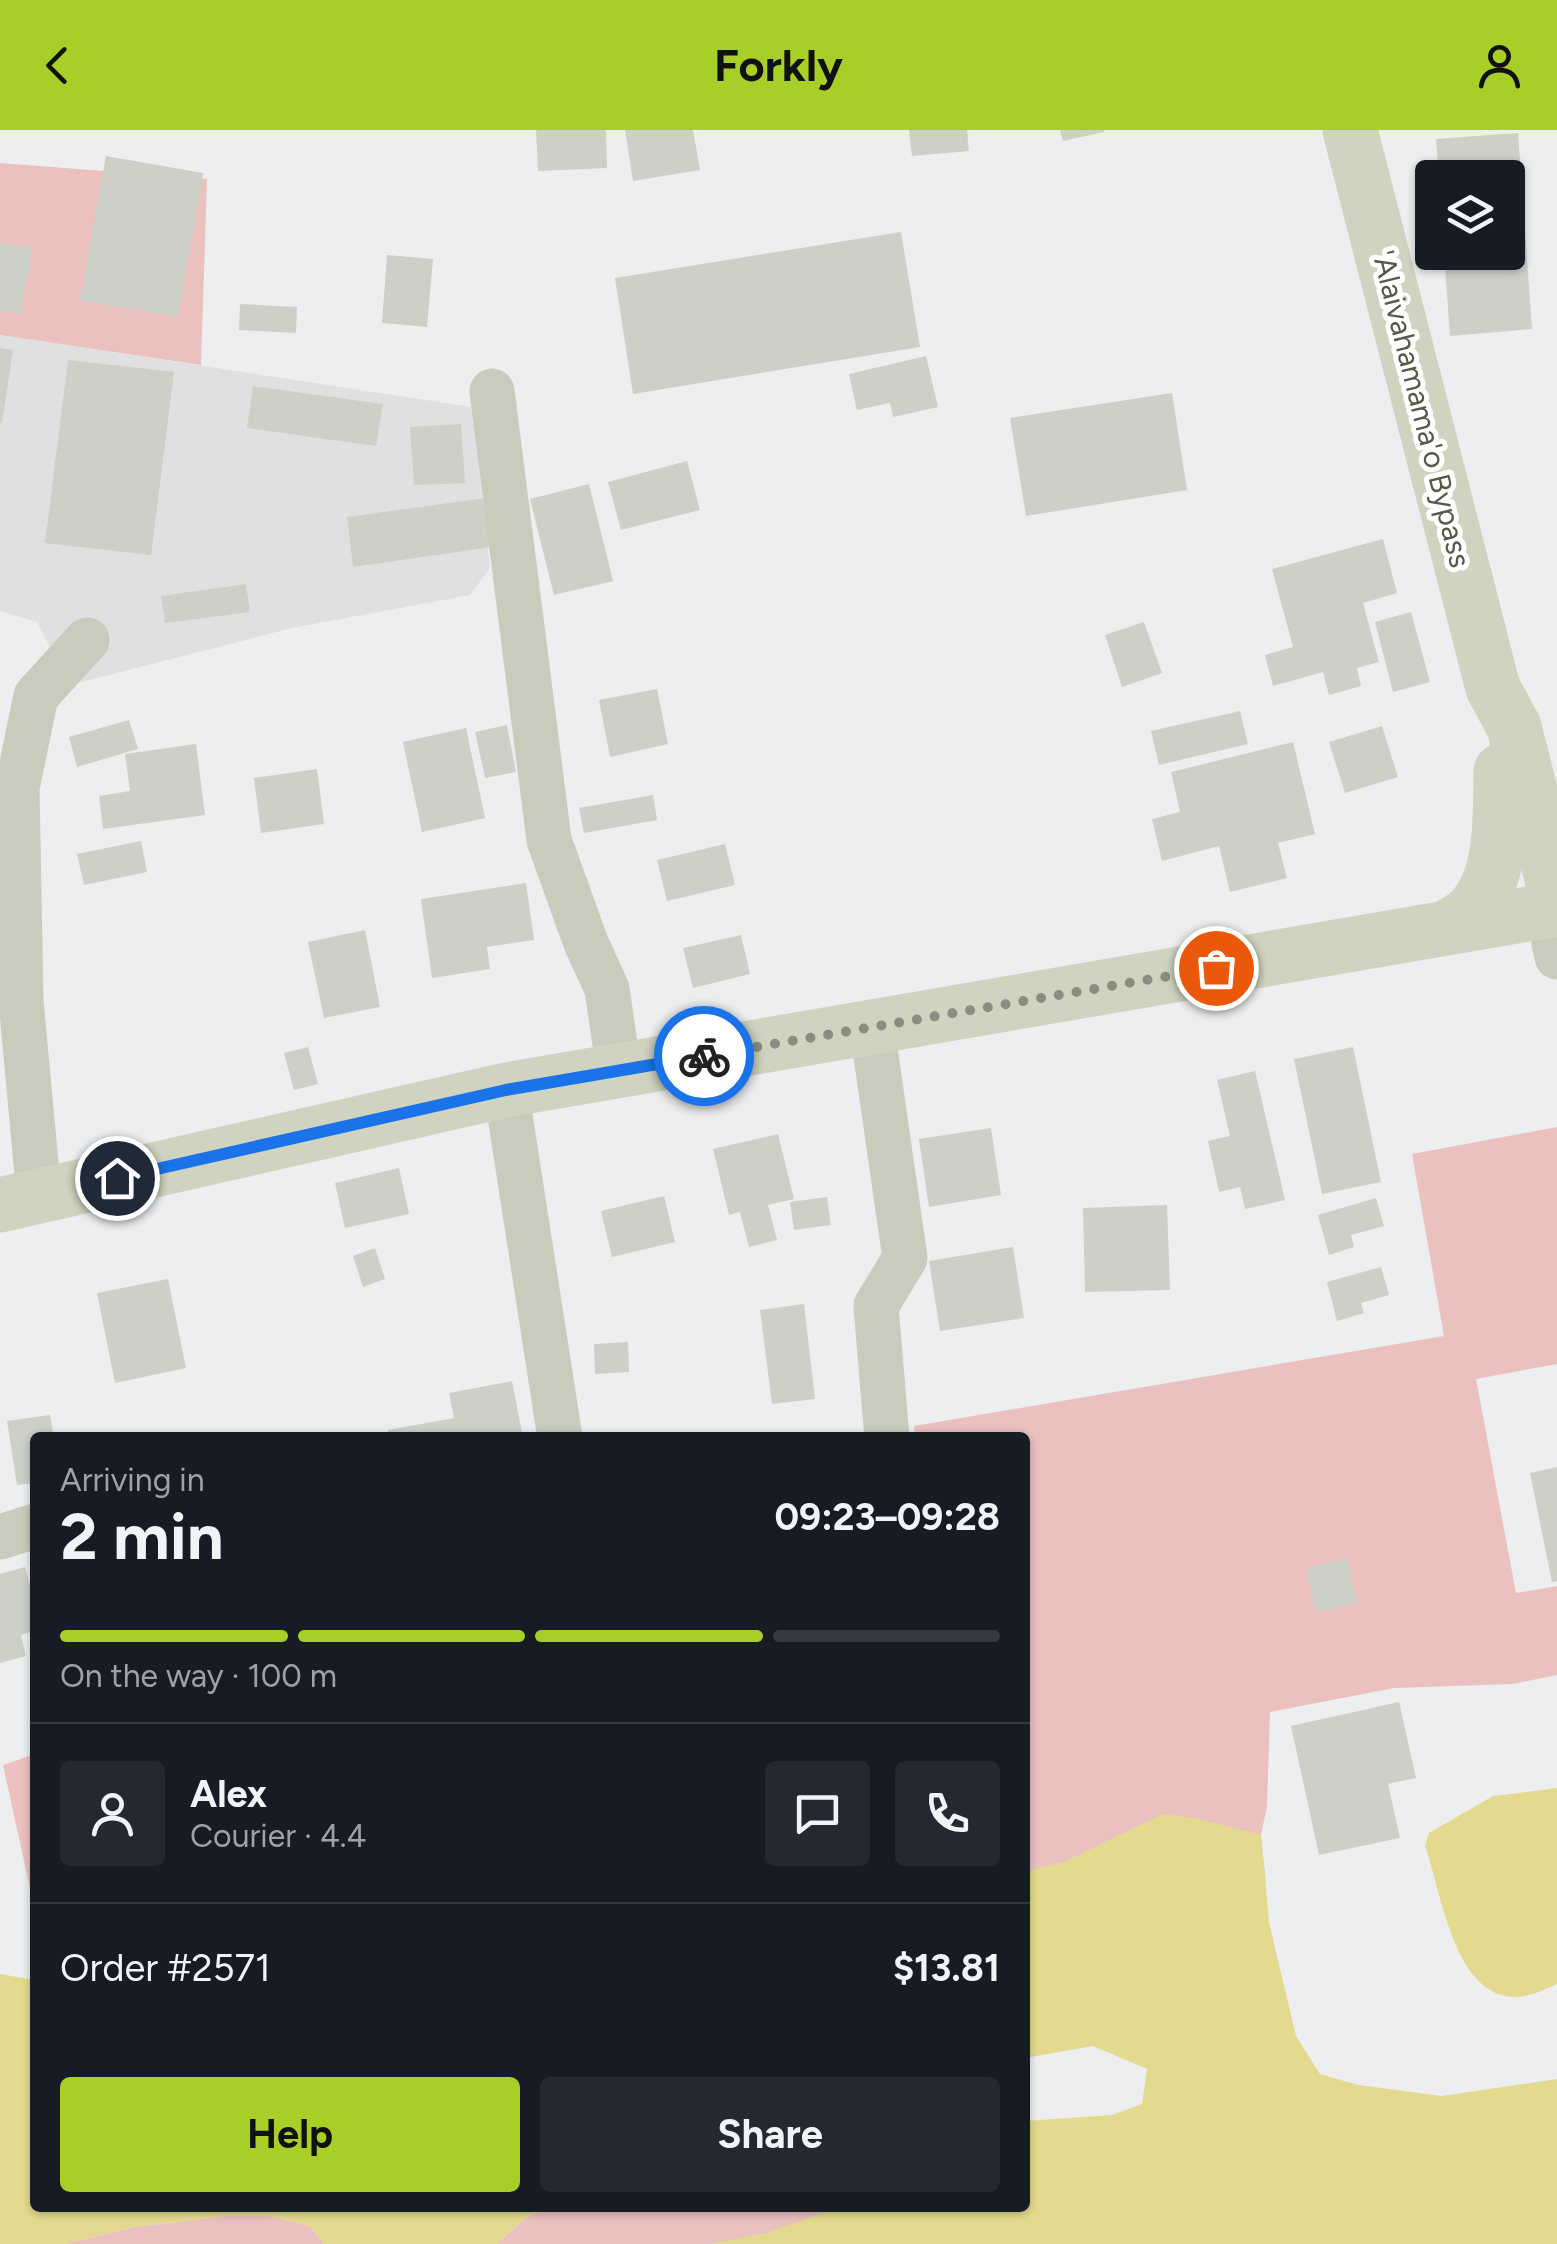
<!DOCTYPE html>
<html lang="en">
<head>
<meta charset="utf-8">
<style>
	body { margin:0; font-family:Figtree,sans-serif; background:#242831; color:#f1f3f6; height:100vh; display:flex; flex-direction:column; font-size:38px; white-space:nowrap }
	* { box-sizing:border-box; margin:0 }
	p { font-size:32px; color:#9ea1a6 }
	.icon { flex:none; width:55px; height:55px; fill:none; stroke:currentColor; stroke-width:2; stroke-linecap:round; stroke-linejoin:round }
	.map { position:relative; flex:1; overflow:hidden }
	.drawer { position:absolute; left:30px; top:1302px; width:1000px; height:780px; display:flex; flex-direction:column; background:#171b24; border-radius:10px; box-shadow:0 2px 8px #0004 }
	.drawer>* { flex:none }
	.tools { position:absolute; left:1415px; top:30px; display:grid; gap:20px }
	.tools a { display:grid; place-items:center; width:110px; height:110px; border-radius:10px; background:#171b24; box-shadow:0 2px 8px #0004; font-size:50px }
	.pin { position:absolute; display:grid; place-items:center; width:85px; height:85px; color:#fff; margin:-42px; border:5px solid #fff; border-radius:50%; box-shadow:0 2px 10px #0007 }
	.courier { position:absolute; display:grid; place-items:center; width:100px; height:100px; margin:-50px; border:8px solid #1a73e8; border-radius:50%; background:#fff; color:#222; box-shadow:0 2px 12px #0007 }
	.overview em { font-style:normal; font-weight:700 }
	.overview div { display:flex; flex-direction:column-reverse }
	.overview { display:flex; align-items:center; justify-content:space-between; height:170px; padding:0 30px }
	h1 { font-size:65px; font-weight:700; line-height:75px }
	.bar { display:grid; grid-template-columns:repeat(4,1fr); gap:15px 10px; align-content:center; height:120px; padding:0 30px }
	.bar i { height:12px; border-radius:8px; background:#363941 }
	.bar .current { background:#a8cf28 }
	.bar p { grid-column:span 4 }
	.line { display:flex; align-items:center; gap:25px; padding:0 30px; border-top:2px solid #363941 }
	.line div { flex:1 }
	.round { display:grid; place-items:center; flex:none; width:105px; height:105px; border-radius:10px; background:#242831 }
	.action { display:flex; gap:20px; margin-top:auto; padding:20px 30px }
	.action a { flex:1; height:115px; border-radius:10px; background:#a8cf28; color:#111; font-size:40px; font-weight:700; line-height:115px; text-align:center }
	.action a+a { background:#242831; color:#f1f3f6 }
	header { display:flex; justify-content:space-between; align-items:center; height:130px; padding:0 30px; background:#a8cf28; color:#111; font-size:45px; font-weight:700 }
	.map>svg:first-child { display:block }
</style>
</head>
<body>
<header><svg class="icon" aria-label="back" viewBox="0 0 24 24"><path d="M15 5l-7 7 7 7"/></svg>Forkly<svg class="icon" aria-label="person" viewBox="0 0 24 24"><circle cx="12" cy="8" r="4"/><path d="M4 21q1-7 8-7t8 7"/></svg></header>
<div class="map">
<svg width="1557" height="2114" viewBox="0 0 1557 2114">
	<rect width="100%" height="100%" fill="#edeef0"/>
	<polygon fill="#dee0e1" points="0,205 472,277 490,438 470,465 292,498 70,555 37,492 0,481"/>
	<g fill="#eac1bf">
		<polygon points="0,33 207,49 201,235 0,205"/>
		<polygon points="1557,997 1557,1234 1476,1249 1516,1463 1557,1456 1557,1545 1513,1554 1394,1558 1270,1582 1267,1676 1261,1705 1266,1754 1025,1786 1025,1308 915,1307 914,1296 1444,1206 1412,1024"/>
		<polygon points="35,1624 35,1781 3,1635"/>
		<polygon points="546,2078 861,2078 914,2114 497,2114 524,2089"/>
		<polygon points="225,2086 269,2086 310,2096 324,2114 64,2114 135,2097"/>
	</g>
	<g fill="#e4da8f">
		<path d="M 1557,1658 L 1557,1854 C 1543,1860 1528,1868 1513,1867 C 1453,1864 1441,1760 1425,1716 L 1429,1703 L 1493,1666 Z"/>
		<polygon points="1163,1684 1198,1689 1261,1705 1269,1792 1296,1906 1320,1944 1358,1955 1442,1966 1557,1949 1557,2114 709,2114 766,2103 838,2078 1025,2078 1025,1991 1112,1985 1142,1974 1147,1939 1093,1916 1025,1928 1025,1742 1066,1731"/>
		<polygon points="0,1844 35,1850 35,2078 546,2078 524,2089 497,2114 324,2114 310,2096 269,2086 225,2086 135,2097 64,2114 0,2114"/>
	</g>
	<g fill="#cdd0c7">
		<polygon points="536,0 606,0 607,38 538,41"/>
		<polygon points="625,0 693,0 700,40 633,51"/>
		<polygon points="909,0 967,0 969,21 912,26"/>
		<polygon points="1060,0 1104,0 1104,2 1063,11"/>
		<polygon points="1518,3 1532,199 1450,206 1444,122 1508,122 1508,48 1439,48 1436,9"/>
		<polygon points="106,26 203,43 178,187 80,170"/>
		<polygon points="901,102 920,217 633,264 615,148"/>
		<polygon points="0,113 32,118 21,184 0,180"/>
		<polygon points="387,125 433,129 427,197 382,193"/>
		<polygon points="240,174 297,177 296,203 239,200"/>
		<polygon points="0,218 13,220 2,293 0,293"/>
		<polygon points="926,226 938,277 893,287 890,273 857,280 849,244"/>
		<polygon points="68,230 174,242 151,425 45,413"/>
		<polygon points="253,256 383,274 376,316 247,298"/>
		<polygon points="1172,263 1187,360 1026,386 1010,288"/>
		<polygon points="461,294 465,353 414,355 410,297"/>
		<polygon points="687,331 700,380 621,400 608,352"/>
		<polygon points="589,354 613,451 554,465 530,369"/>
		<polygon points="486,368 492,417 353,437 347,387"/>
		<polygon points="1383,409 1397,463 1363,473 1379,532 1357,538 1361,556 1329,565 1323,542 1273,556 1265,525 1293,517 1272,439"/>
		<polygon points="246,454 250,482 165,493 161,466"/>
		<polygon points="1411,482 1430,552 1393,562 1375,492"/>
		<polygon points="1144,492 1162,543 1122,557 1105,505"/>
		<polygon points="657,559 668,614 610,627 599,570"/>
		<polygon points="1240,581 1248,614 1159,635 1151,601"/>
		<polygon points="129,590 138,619 77,637 69,607"/>
		<polygon points="507,595 516,642 485,648 475,602"/>
		<polygon points="1382,596 1398,647 1345,663 1329,612"/>
		<polygon points="466,598 485,688 422,702 403,612"/>
		<polygon points="1293,612 1315,704 1278,713 1287,748 1230,762 1219,716 1162,731 1152,689 1180,682 1171,642"/>
		<polygon points="196,614 205,685 103,699 99,666 130,661 125,624"/>
		<polygon points="317,639 324,694 261,703 254,648"/>
		<polygon points="653,665 657,690 584,703 579,678"/>
		<polygon points="141,711 147,742 84,755 77,724"/>
		<polygon points="725,714 735,755 667,771 657,730"/>
		<polygon points="526,753 534,810 487,817 490,839 432,848 421,769"/>
		<polygon points="365,800 380,877 324,888 308,812"/>
		<polygon points="741,805 750,844 693,858 683,818"/>
		<polygon points="308,917 318,954 294,960 284,923"/>
		<polygon points="1353,917 1381,1052 1322,1064 1294,929"/>
		<polygon points="1255,941 1285,1070 1245,1079 1240,1057 1219,1062 1208,1011 1230,1006 1217,950"/>
		<polygon points="991,998 1001,1065 929,1077 919,1009"/>
		<polygon points="778,1004 794,1069 768,1075 777,1110 749,1117 740,1082 729,1085 713,1019"/>
		<polygon points="399,1038 409,1084 345,1098 335,1053"/>
		<polygon points="664,1066 675,1112 612,1127 601,1081"/>
		<polygon points="827,1067 831,1095 794,1100 790,1072"/>
		<polygon points="1376,1068 1384,1096 1351,1105 1354,1117 1329,1125 1318,1085"/>
		<polygon points="1167,1075 1170,1160 1085,1162 1083,1078"/>
		<polygon points="1013,1117 1024,1188 940,1201 929,1131"/>
		<polygon points="375,1118 385,1149 363,1157 353,1126"/>
		<polygon points="1381,1137 1389,1165 1361,1173 1364,1183 1337,1191 1327,1152"/>
		<polygon points="168,1149 186,1238 115,1253 97,1163"/>
		<polygon points="804,1174 815,1269 772,1274 760,1180"/>
		<polygon points="628,1212 629,1242 595,1244 594,1214"/>
		<polygon points="512,1251 523,1308 389,1308 388,1300 454,1288 449,1263"/>
		<polygon points="50,1285 54,1308 35,1308 35,1353 17,1355 7,1291"/>
		<polygon points="1557,1337 1557,1451 1552,1452 1530,1343"/>
		<polygon points="1347,1429 1357,1473 1316,1482 1306,1438"/>
		<polygon points="25,1437 35,1473 35,1501 21,1505 26,1526 0,1533 0,1444"/>
		<polygon points="1399,1572 1416,1648 1388,1654 1400,1708 1319,1725 1291,1596"/>
	</g>
	<g fill="none" stroke-linecap="round" stroke-linejoin="round">
		<g stroke="#c9cbbd" stroke-width="45">
			<polyline points="492,261 549,710 586,813 607,859 619,941"/>
			<polyline points="1557,795 1554,814 1557,827"/>
			<polyline points="872,898 905,1128 876,1176 887,1308"/>
			<polyline points="506,960 560,1308"/>
			<polyline points="39,1066 21,871 17,658 36,566 87,510"/>
			<polyline points="0,1407 35,1396"/>
		</g>
		<g stroke="#cfd3bf" stroke-width="55">
			<polyline points="1350,0 1493,558 1514,597 1557,768"/>
			<path d="M 1445,798 C 1454,793 1465,788 1472,780 C 1504,746 1500,685 1501,641"/>
			<polyline points="0,1075 506,960 1557,779"/>
		</g>
	</g>
	<g fill="none" stroke-linecap="round" stroke-linejoin="round">
		<polyline stroke="#8b8d82" stroke-width="10" stroke-dasharray="0 18" points="704,926 1216,838"/>
		<polyline stroke="#1a73e8" stroke-width="12" points="117,1048 506,960 704,926"/>
	</g>
	<g text-anchor="middle" dominant-baseline="central" stroke-width="10" stroke-linejoin="round" paint-order="stroke">
		<g font-size="30" fill="#565947" stroke="#fff">
			<text transform="translate(1422 279) rotate(76)">'Alaivahamama'o Bypass</text>
		</g>
	</g>
</svg>
<div class="tools">
<a><svg class="icon" aria-label="layers" viewBox="0 0 24 24"><path d="M12 4l9 5-9 5-9-5zM3 14l9 5 9-5"/></svg></a>
</div>
<div class="pin" style="left:1216px;top:838px;background:#ea580c"><svg class="icon" aria-label="bag" viewBox="0 0 24 24"><path d="M5 8h14l-1 12H6zM9 8a3 3 0 0 1 6 0"/></svg></div>
<div class="pin" style="left:117px;top:1048px;background:#1f2937"><svg class="icon" aria-label="home" viewBox="0 0 24 24"><path d="M3 11l9-7 9 7M6 9v11h12V9"/></svg></div>
<div class="courier" style="left:704px;top:926px"><svg class="icon" aria-label="bike" viewBox="0 0 24 24"><circle cx="6" cy="16" r="4"/><circle cx="18" cy="16" r="4"/><path d="M6 16l4-8h5l3 8M10 8l3 8H6M13 5h3"/></svg></div>
<section class="drawer">
<div class="overview"><div><h1>2 min</h1><p>Arriving in</p></div><em>09:23–09:28</em></div>
<div class="bar"><i class="current"></i><i class="current"></i><i class="current"></i><i></i><p>On the way · 100 m</p></div>
<div class="line" style="height:180px"><a class="round"><svg class="icon" aria-label="person" viewBox="0 0 24 24"><circle cx="12" cy="8" r="4"/><path d="M4 21q1-7 8-7t8 7"/></svg></a><div><b>Alex</b><p>Courier · 4.4</p></div><a class="round"><svg class="icon" aria-label="chat" viewBox="0 0 24 24"><path d="M4 5h16v11H9l-5 4z"/></svg></a><a class="round"><svg class="icon" aria-label="phone" viewBox="0 0 24 24"><path d="M5 4h4l2 5-3 2q2 4 5 5l2-3 5 2v4C11 20 4 13 5 4z"/></svg></a></div>
<div class="line" style="height:130px"><div>Order #2571</div><b>$13.81</b></div>
<div class="action"><a>Help</a><a>Share</a></div>
</section>
</div>
</body>
</html>
